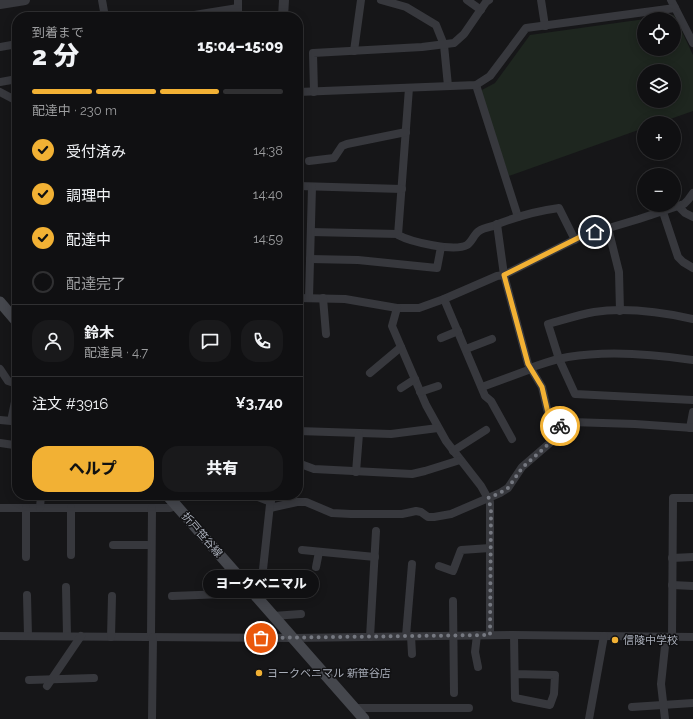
<!DOCTYPE html>
<html lang="ja">
<head>
<meta charset="utf-8">
<style>
	body { margin:0; font-family:Raleway,"Noto Sans JP",sans-serif; background:#19191b; color:#f1f3f6; height:100vh; display:flex; flex-direction:column; font-size:15px; white-space:nowrap }
	* { box-sizing:border-box; margin:0 }
	p { font-size:13px; color:#9c9d9f }
	.icon { flex:none; width:22px; height:22px; fill:none; stroke:currentColor; stroke-width:2; stroke-linecap:round; stroke-linejoin:round }
	.map { position:relative; flex:1; overflow:hidden }
	.side { position:absolute; left:12px; top:12px; width:291px; height:488px; display:flex; flex-direction:column; background:#101012; border-radius:16px; box-shadow:0 2px 10px #0003,0 0 0 1px #303032 }
	.side>* { flex:none }
	.buttons { position:absolute; left:637px; top:12px; display:grid; gap:8px }
	.buttons a { display:grid; place-items:center; width:44px; height:44px; border-radius:50%; background:#101012; box-shadow:0 2px 10px #0003,0 0 0 1px #303032; font-size:20px }
	.pin { position:absolute; display:grid; place-items:center; width:34px; height:34px; color:#fff; margin:-17px; border:2px solid #fff; border-radius:50%; box-shadow:0 1px 4px #0007 }
	.courier { position:absolute; display:grid; place-items:center; width:40px; height:40px; margin:-20px; border:3px solid #f2b134; border-radius:50%; background:#fff; color:#222; box-shadow:0 1px 5px #0007 }
	.bubble { position:absolute; height:28px; border-radius:14px; background:#101012; box-shadow:0 2px 10px #0003,0 0 0 1px #303032; font-size:13px; font-weight:800; line-height:28px; text-align:center }
	.headline em { font-style:normal; font-weight:800 }
	.headline div { display:flex; flex-direction:column-reverse }
	.headline { display:flex; align-items:center; justify-content:space-between; height:68px; padding:0 20px }
	h1 { font-size:26px; font-weight:800; line-height:30px }
	.bar { display:grid; grid-template-columns:repeat(4,1fr); gap:6px 4px; align-content:center; height:48px; padding:0 20px }
	.bar i { height:5px; border-radius:3px; background:#303032 }
	.bar .active { background:#f2b134 }
	.bar p { grid-column:span 4 }
	.line { display:flex; align-items:center; gap:10px; padding:0 20px; border-top:1px solid #303032 }
	.line div { flex:1 }
	.round { display:grid; place-items:center; flex:none; width:42px; height:42px; border-radius:16px; background:#19191b }
	ol { padding:0 20px; list-style:none }
	li { display:flex; align-items:center; gap:12px; height:44px }
	li p { margin-inline-start:auto }
	li .icon { padding:4px; border-radius:50%; background:#f2b134; color:#111; stroke-width:4 }
	li:last-child { color:#9c9d9f }
	li i { width:22px; height:22px; border:2px solid #303032; border-radius:50% }
	.cta { display:flex; gap:8px; margin-top:auto; padding:8px 20px }
	.cta a { flex:1; height:46px; border-radius:16px; background:#f2b134; color:#111; font-size:16px; font-weight:800; line-height:46px; text-align:center }
	.cta a+a { background:#19191b; color:#f1f3f6 }
	.map>svg:first-child { display:block }
</style>
</head>
<body>
<div class="map">
<svg width="693" height="719" viewBox="0 0 693 719">
	<rect width="100%" height="100%" fill="#161618"/>
	<path fill="#1e261f" fill-rule="evenodd" d="M 674,15 L 693,55 L 693,111 L 659,123 L 644,123 L 644,128 L 509,176 L 480,91 L 495,83 L 530,35 ZM 644,19 L 674,19 L 674,49 L 644,49 ZM 644,71 L 674,71 L 674,101 L 644,101 Z"/>
	<g fill="none" stroke-linecap="round" stroke-linejoin="round">
		<g stroke="#37383d" stroke-width="8">
			<polyline points="102,0 105,17"/>
			<polyline points="381,0 406,7 436,25 444,45 448,86"/>
			<polyline points="467,0 481,10"/>
			<polyline points="541,0 545,26"/>
			<polyline points="671,0 693,43"/>
			<polyline points="182,17 238,8"/>
			<polyline points="238,17 238,0"/>
			<polyline points="0,47 17,44"/>
			<polyline points="354,51 361,0"/>
			<polyline points="0,82 17,79"/>
			<polyline points="476,85 518,217"/>
			<path d="M 409,88 L 398,235 C 411,242 454,252 467,245 C 472,242 474,234 479,231 C 483,228 489,227 493,226 C 515,217 536,211 559,208 L 575,240"/>
			<polyline points="0,92 17,101"/>
			<polyline points="298,92 476,85 490,76 526,28 675,8"/>
			<polyline points="314,92 313,53 422,47 454,43 464,34 486,2 489,0"/>
			<polyline points="309,161 334,158 342,146 347,144 406,132"/>
			<polyline points="298,186 402,189"/>
			<polyline points="678,206 685,213 693,217"/>
			<polyline points="663,212 678,257 683,262 693,268"/>
			<polyline points="497,224 504,275 528,364 542,387 548,413 564,430"/>
			<polyline points="608,228 619,272 620,311"/>
			<polyline points="311,232 398,234"/>
			<polyline points="310,259 358,260 437,268 441,247"/>
			<polyline points="298,298 345,299 397,308 419,308 444,299 497,276 504,275 582,236 639,219 684,204 688,200 693,193"/>
			<polyline points="309,298 312,187"/>
			<polyline points="323,298 326,334"/>
			<polyline points="444,299 485,396 491,401 512,439"/>
			<polyline points="397,308 392,326 426,405 446,441 481,486 490,502 490,635"/>
			<path d="M 693,319 C 661,312 627,307 594,312 C 578,315 563,320 548,324 L 559,359 L 575,394 L 693,400"/>
			<polyline points="441,338 458,331"/>
			<polyline points="466,349 492,339"/>
			<path d="M 530,368 C 542,364 555,359 568,357 C 608,350 653,354 693,360"/>
			<polyline points="0,369 8,381 17,384"/>
			<polyline points="370,373 401,347"/>
			<polyline points="482,387 531,369"/>
			<polyline points="401,388 415,379"/>
			<polyline points="420,392 438,386"/>
			<polyline points="0,420 11,421 17,392"/>
			<polyline points="690,428 693,412"/>
			<polyline points="298,431 391,434 438,428"/>
			<polyline points="0,443 14,445"/>
			<polyline points="453,451 486,430"/>
			<polyline points="298,463 314,469 412,474 425,471 460,460"/>
			<polyline points="356,472 359,434"/>
			<polyline points="253,495 271,502"/>
			<polyline points="0,508 170,508 177,506"/>
			<polyline points="40,508 41,495"/>
			<polyline points="71,508 71,555"/>
			<polyline points="270,508 297,502 306,502 332,513 351,514 402,514 416,511 421,512 428,517 434,517 451,514 500,493 508,488 522,467 558,436 570,422 635,424 693,428"/>
			<polyline points="113,545 151,545"/>
			<polyline points="302,550 375,557"/>
			<polyline points="26,557 26,508"/>
			<polyline points="672,558 693,557"/>
			<polyline points="439,566 453,571 461,550 490,548"/>
			<polyline points="316,567 319,552"/>
			<polyline points="672,585 693,586"/>
			<polyline points="66,587 67,636"/>
			<polyline points="27,595 28,636"/>
			<polyline points="172,596 252,593"/>
			<polyline points="256,598 261,588 271,495"/>
			<polyline points="453,601 454,693"/>
			<polyline points="273,616 301,614"/>
			<polyline points="477,635 475,652 478,667"/>
			<polyline points="514,635 515,698 550,705 554,694 555,675 515,674"/>
			<polyline points="0,636 292,638 514,635 693,637"/>
			<polyline points="406,636 412,564"/>
			<polyline points="411,636 412,654"/>
			<polyline points="111,637 112,596"/>
			<polyline points="151,637 152,508"/>
			<polyline points="370,637 376,531"/>
			<polyline points="672,637 673,498 693,498"/>
			<polyline points="29,680 94,678"/>
			<polyline points="47,686 81,636"/>
			<polyline points="632,707 693,703"/>
			<polyline points="354,708 469,708"/>
			<polyline points="152,719 153,637"/>
			<polyline points="589,719 604,636"/>
			<polyline points="665,719 661,684 666,637"/>
		</g>
		<g stroke="#37383d" stroke-width="10">
			<polyline points="0,4 25,0"/>
			<polyline points="283,17 284,0"/>
		</g>
		<g stroke="#45474d" stroke-width="11">
			<polyline points="0,302 17,322"/>
			<polyline points="167,495 364,719"/>
		</g>
	</g>
	<g fill="none" stroke-linecap="round" stroke-linejoin="round">
		<polyline stroke="#757880" stroke-width="4" stroke-dasharray="0 7.2" points="261,638 490,635 491,508 488,498 500,493 508,488 522,468 564,430 560,426"/>
		<polyline stroke="#f2b134" stroke-width="5" points="560,426 548,413 542,387 528,364 504,275 582,236 595,232"/>
	</g>
	<g fill="#f2b134" stroke="#111113" stroke-width="1.5">
		<circle cx="615" cy="640" r="4"/>
		<circle cx="259" cy="673" r="4"/>
	</g>
	<g text-anchor="middle" dominant-baseline="central" stroke-width="3" stroke-linejoin="round" paint-order="stroke">
		<g font-size="11" fill="#a8adb8" stroke="#111113">
			<text transform="translate(202 535) rotate(49)">折戸笹谷線</text>
		</g>
		<g font-size="11" fill="#a8adb8" stroke="#111113" text-anchor="start">
			<text x="623" y="640">信陵中学校</text>
			<text x="267" y="673">ヨークベニマル 新笹谷店</text>
		</g>
	</g>
</svg>
<div class="buttons">
<a><svg class="icon" aria-label="locate" viewBox="0 0 24 24"><circle cx="12" cy="12" r="6"/><path d="M12 2v4M12 18v4M2 12h4M18 12h4"/></svg></a>
<a><svg class="icon" aria-label="layers" viewBox="0 0 24 24"><path d="M12 4l9 5-9 5-9-5zM3 14l9 5 9-5"/></svg></a>
<a>+</a>
<a>−</a>
</div>
<div class="pin" style="left:261px;top:638px;background:#ea580c"><svg class="icon" aria-label="bag" viewBox="0 0 24 24"><path d="M5 8h14l-1 12H6zM9 8a3 3 0 0 1 6 0"/></svg></div>
<div class="pin" style="left:595px;top:232px;background:#1f2937"><svg class="icon" aria-label="home" viewBox="0 0 24 24"><path d="M3 11l9-7 9 7M6 9v11h12V9"/></svg></div>
<div class="courier" style="left:560px;top:426px"><svg class="icon" aria-label="bike" viewBox="0 0 24 24"><circle cx="6" cy="16" r="4"/><circle cx="18" cy="16" r="4"/><path d="M6 16l4-8h5l3 8M10 8l3 8H6M13 5h3"/></svg></div>
<div class="bubble" style="left:203px;top:570px;width:116px">ヨークベニマル</div>
<section class="side">
<div class="headline"><div><h1>2 分</h1><p>到着まで</p></div><em>15:04–15:09</em></div>
<div class="bar"><i class="active"></i><i class="active"></i><i class="active"></i><i></i><p>配達中 · 230 m</p></div>
<ol>
<li><svg class="icon" aria-label="check" viewBox="0 0 24 24"><path d="M5 12l5 5 9-10"/></svg>受付済み<p>14:38</p></li>
<li><svg class="icon" aria-label="check" viewBox="0 0 24 24"><path d="M5 12l5 5 9-10"/></svg>調理中<p>14:40</p></li>
<li><svg class="icon" aria-label="check" viewBox="0 0 24 24"><path d="M5 12l5 5 9-10"/></svg>配達中<p>14:59</p></li>
<li><i></i>配達完了</li>
</ol>
<div class="line" style="height:72px"><a class="round"><svg class="icon" aria-label="person" viewBox="0 0 24 24"><circle cx="12" cy="8" r="4"/><path d="M4 21q1-7 8-7t8 7"/></svg></a><div><b>鈴木</b><p>配達員 · 4.7</p></div><a class="round"><svg class="icon" aria-label="chat" viewBox="0 0 24 24"><path d="M4 5h16v11H9l-5 4z"/></svg></a><a class="round"><svg class="icon" aria-label="phone" viewBox="0 0 24 24"><path d="M5 4h4l2 5-3 2q2 4 5 5l2-3 5 2v4C11 20 4 13 5 4z"/></svg></a></div>
<div class="line" style="height:52px"><div>注文 #3916</div><b>¥3,740</b></div>
<div class="cta"><a>ヘルプ</a><a>共有</a></div>
</section>
</div>
</body>
</html>
